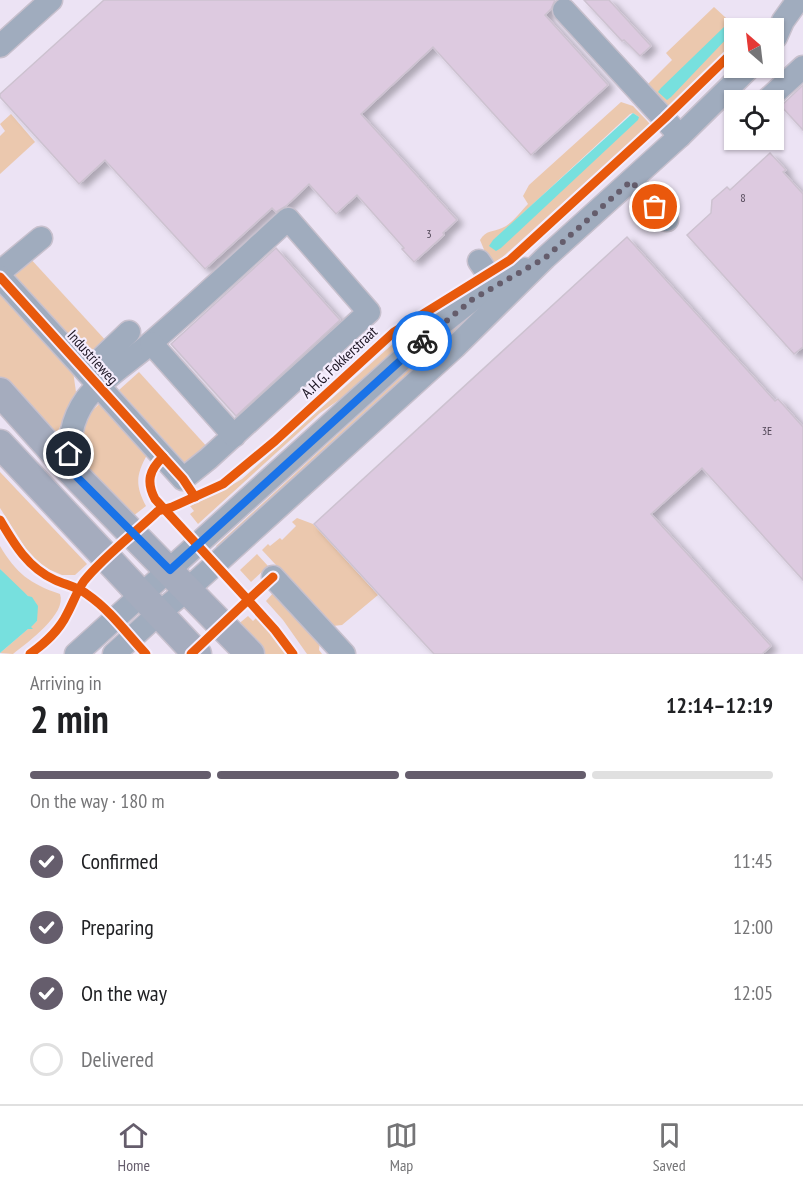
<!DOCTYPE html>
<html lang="en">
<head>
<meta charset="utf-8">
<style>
	body { margin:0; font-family:"PT Sans Narrow",sans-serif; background:#f6f6f6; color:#202124; height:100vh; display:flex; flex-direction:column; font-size:22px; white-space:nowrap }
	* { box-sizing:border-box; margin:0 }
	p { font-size:20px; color:#757577 }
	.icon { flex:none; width:33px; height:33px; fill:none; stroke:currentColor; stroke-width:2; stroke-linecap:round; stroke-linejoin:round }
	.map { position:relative; height:654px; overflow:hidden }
	.drawer { display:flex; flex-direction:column; background:#fff; flex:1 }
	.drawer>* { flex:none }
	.needle { width:39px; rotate:332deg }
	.fabs { position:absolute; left:724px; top:18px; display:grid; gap:12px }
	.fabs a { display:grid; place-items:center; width:60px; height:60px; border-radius:0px; background:#fff; box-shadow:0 2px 4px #0004; font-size:30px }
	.pin { position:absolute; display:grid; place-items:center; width:51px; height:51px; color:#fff; margin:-26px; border:3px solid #fff; border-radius:50%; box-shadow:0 2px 6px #0007 }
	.courier { position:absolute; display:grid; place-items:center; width:60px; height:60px; margin:-30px; border:4px solid #1a73e8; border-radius:50%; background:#fff; color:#222; box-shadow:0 2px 8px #0007 }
	.summary em { font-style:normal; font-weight:700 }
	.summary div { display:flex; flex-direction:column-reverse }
	.summary { display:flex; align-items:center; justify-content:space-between; height:102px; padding:0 30px }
	h1 { font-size:39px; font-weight:700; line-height:45px }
	.bar { display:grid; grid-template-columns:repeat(4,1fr); gap:9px 6px; align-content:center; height:72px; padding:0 30px }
	.bar i { height:8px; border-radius:4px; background:#e0e0e0 }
	.bar .current { background:#655d6c }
	.bar p { grid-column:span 4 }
	ol { padding:0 30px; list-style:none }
	li { display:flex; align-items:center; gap:18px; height:66px }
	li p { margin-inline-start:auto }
	li .icon { padding:6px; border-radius:50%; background:#655d6c; color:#fff; stroke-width:4 }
	li:last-child { color:#757577 }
	li i { width:33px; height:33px; border:3px solid #e0e0e0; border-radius:50% }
	.menu { display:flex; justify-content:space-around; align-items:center; height:84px; border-top:2px solid #e0e0e0; background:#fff; font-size:16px; color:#757577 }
	.menu a { display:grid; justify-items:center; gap:3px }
	.menu .current { color:#655d6c }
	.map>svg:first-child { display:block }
</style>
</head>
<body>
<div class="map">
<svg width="803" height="654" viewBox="0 0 803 654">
	<defs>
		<filter id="shadow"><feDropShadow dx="6" dy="4" stdDeviation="3" flood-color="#0004"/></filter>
	</defs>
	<rect width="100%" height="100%" fill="#ece3f4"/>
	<g fill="#ebc8ae" fill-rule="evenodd">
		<polygon points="714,7 737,28 735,28 735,42 666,110 645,87 672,60 666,53"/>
		<path d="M 621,102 L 633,106 L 650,124 L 496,263 L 488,259 L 480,240 C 486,230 493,232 502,228 C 512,224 521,211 528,204 L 523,196 L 529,185 ZM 633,113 L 639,117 L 490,244 L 630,114 Z"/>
		<polygon points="11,114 35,142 0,174 0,136 5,131 0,124"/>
		<polygon points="28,256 108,343 88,358 10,272"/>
		<polygon points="0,291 73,371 76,392 53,442 0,381"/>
		<polygon points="489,301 221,551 216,546 408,370 432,337"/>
		<polygon points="445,308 349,393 320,413 198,524 190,514 194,511 190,506 222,491 242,479 396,341"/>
		<polygon points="139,372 209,449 189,464 185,463 119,390"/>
		<path d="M 101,402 L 147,455 C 136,475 135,485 146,506 L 128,520 L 89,479 L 78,453 L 84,419 Z"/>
		<polygon points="0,472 87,564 75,575 62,575 41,566 28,552 0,508"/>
		<polygon points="297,518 313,524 378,595 342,625 333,626 262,550 268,544 270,546 280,538 282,540 296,526 292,522"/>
		<path d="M 0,546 C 16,573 30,584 60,594 C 67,614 28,642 13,654 L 0,653 L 37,621 L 37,607 L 35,602 L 10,581 L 0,569 Z"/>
		<polygon points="257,554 268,566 251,582 240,570"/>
		<polygon points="274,592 320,640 319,650 322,654 307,654 283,620 266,601"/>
		<polygon points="248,616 253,621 258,616 287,654 262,654 236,626"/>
	</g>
	<g fill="#77e0de">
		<polygon points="724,27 731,30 731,34 671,97 667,100 658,92 661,88"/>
		<polygon points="633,113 639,117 638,120 501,248 496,251 489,246 493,240"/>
		<polygon points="0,569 28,596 32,597 38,606 37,621 31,627 33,629 28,629 0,653"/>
	</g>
	<g fill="#ddcae0" stroke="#cdc2d0" stroke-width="1.5" filter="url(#shadow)">
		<polygon points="104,0 555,0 551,9 545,15 608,85 531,155 433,47 361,114 457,220 443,233 444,235 414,262 402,249 404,248 357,195 336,214 309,184 286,206 276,212 272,208 205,269 105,160 79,184 0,97 0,94"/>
		<polygon points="584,0 609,0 651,46 640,56 624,40 622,41"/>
		<polygon points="803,85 803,130 781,106"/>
		<polygon points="770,153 786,170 783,172 803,194 803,347 794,354 687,235 711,213 712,200 727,187 730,190"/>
		<polygon points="627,237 775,401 778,399 803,427 803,580 702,468 651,514 771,646 762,654 434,654 314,524"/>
		<polygon points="276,248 340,320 236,416 171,344"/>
	</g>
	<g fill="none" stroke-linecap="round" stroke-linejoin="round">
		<defs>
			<g id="minor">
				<polyline points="564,10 680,136"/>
				<polyline points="776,37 783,21 798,0"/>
				<polyline points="0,46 51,0"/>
				<polyline points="767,100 803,67"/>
				<polyline points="631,181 667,220"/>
				<polyline points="479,261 504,297"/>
				<polyline points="0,272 41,238"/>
				<path d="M 0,277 L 87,372 L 106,394 L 183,479 L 208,459 L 369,312 L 288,219 C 243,260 198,302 152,342 C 132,360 102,378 86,399 C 70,421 69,443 69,469"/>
				<polyline points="151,343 234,436"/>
				<polyline points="87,372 129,332"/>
				<polyline points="273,577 344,654"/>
				<polyline points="76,654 440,325 473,299 525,269"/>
				<polyline points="114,654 159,613 188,589 455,347 545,258 680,136 749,68"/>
			</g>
			<g id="major">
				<polyline points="0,392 69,469 250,654"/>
				<polyline points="0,444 197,654"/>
			</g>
		</defs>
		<use href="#minor" stroke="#c7c0cd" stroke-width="25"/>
		<use href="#major" stroke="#c7c0cd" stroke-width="31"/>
		<use href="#minor" stroke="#a0acbe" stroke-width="22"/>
		<use href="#major" stroke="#a5acbe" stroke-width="28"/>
		<defs>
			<g id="cycleway">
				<polyline points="0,277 183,479 195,497"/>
				<path d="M 163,457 C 149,470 146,482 155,499 L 248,600 L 191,654"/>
				<path d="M 0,520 C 14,544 28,568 55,580 C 66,585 78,587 88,595 C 110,610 128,635 146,654"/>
				<polyline points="273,577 248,600 275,630 293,654"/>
				<path d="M 30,654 C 45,643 59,631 67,614 C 73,603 77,591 84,581 C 103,557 135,533 158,511 L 172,507 L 223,484 L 275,441 L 394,332 L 510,260 L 665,118 L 735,50"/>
			</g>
		</defs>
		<use href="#cycleway" stroke="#f5edfd" stroke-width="13"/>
		<use href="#cycleway" stroke="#e8590c" stroke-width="9"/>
	</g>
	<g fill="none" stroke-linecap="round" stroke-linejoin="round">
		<polyline stroke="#655d6c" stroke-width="6" stroke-dasharray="0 10.8" points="422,341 473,299 545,258 631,181 655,207"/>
		<polyline stroke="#1a73e8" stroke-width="8" points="69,454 69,469 170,570 422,341"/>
	</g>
	<g text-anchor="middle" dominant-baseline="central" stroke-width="4.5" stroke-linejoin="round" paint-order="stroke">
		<g font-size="12" fill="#4e4454">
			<text x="743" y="197">8</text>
			<text x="429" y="233">3</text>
			<text x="767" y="430">3E</text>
		</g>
		<g font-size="15" fill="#1c1523" stroke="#f5edfd">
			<text transform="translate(93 357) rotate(48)">Industrieweg</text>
			<text transform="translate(339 362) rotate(-43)">A.H.G. Fokkerstraat</text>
		</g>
	</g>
</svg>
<div class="fabs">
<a><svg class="needle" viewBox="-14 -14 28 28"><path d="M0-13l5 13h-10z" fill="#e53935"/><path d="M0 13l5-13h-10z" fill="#757577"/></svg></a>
<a><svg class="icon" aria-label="locate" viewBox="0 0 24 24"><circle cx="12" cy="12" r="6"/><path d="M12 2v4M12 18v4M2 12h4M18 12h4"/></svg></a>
</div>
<div class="pin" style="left:655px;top:207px;background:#ea580c"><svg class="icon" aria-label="bag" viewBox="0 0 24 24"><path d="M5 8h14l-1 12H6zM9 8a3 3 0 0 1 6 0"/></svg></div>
<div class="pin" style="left:69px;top:454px;background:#1f2937"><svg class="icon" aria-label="home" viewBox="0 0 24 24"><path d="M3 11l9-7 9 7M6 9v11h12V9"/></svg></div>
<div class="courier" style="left:422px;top:341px"><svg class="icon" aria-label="bike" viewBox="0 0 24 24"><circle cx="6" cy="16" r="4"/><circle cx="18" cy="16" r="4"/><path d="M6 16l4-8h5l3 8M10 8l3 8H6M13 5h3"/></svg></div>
</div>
<section class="drawer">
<div class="summary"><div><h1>2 min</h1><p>Arriving in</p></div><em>12:14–12:19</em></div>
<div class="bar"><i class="current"></i><i class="current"></i><i class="current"></i><i></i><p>On the way · 180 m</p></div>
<ol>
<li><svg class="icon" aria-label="check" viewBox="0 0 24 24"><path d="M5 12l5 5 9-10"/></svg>Confirmed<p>11:45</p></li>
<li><svg class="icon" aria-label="check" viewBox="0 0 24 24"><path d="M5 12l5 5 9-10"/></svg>Preparing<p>12:00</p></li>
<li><svg class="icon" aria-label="check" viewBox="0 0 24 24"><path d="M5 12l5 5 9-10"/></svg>On the way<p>12:05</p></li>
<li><i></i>Delivered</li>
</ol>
</section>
<nav class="menu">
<a class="current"><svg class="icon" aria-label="home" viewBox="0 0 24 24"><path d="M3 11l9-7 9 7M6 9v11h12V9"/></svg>Home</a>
<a><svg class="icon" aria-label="map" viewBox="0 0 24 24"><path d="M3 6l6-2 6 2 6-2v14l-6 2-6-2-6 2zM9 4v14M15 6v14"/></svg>Map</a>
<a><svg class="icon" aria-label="saved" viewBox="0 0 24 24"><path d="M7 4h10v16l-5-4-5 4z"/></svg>Saved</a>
</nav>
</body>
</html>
